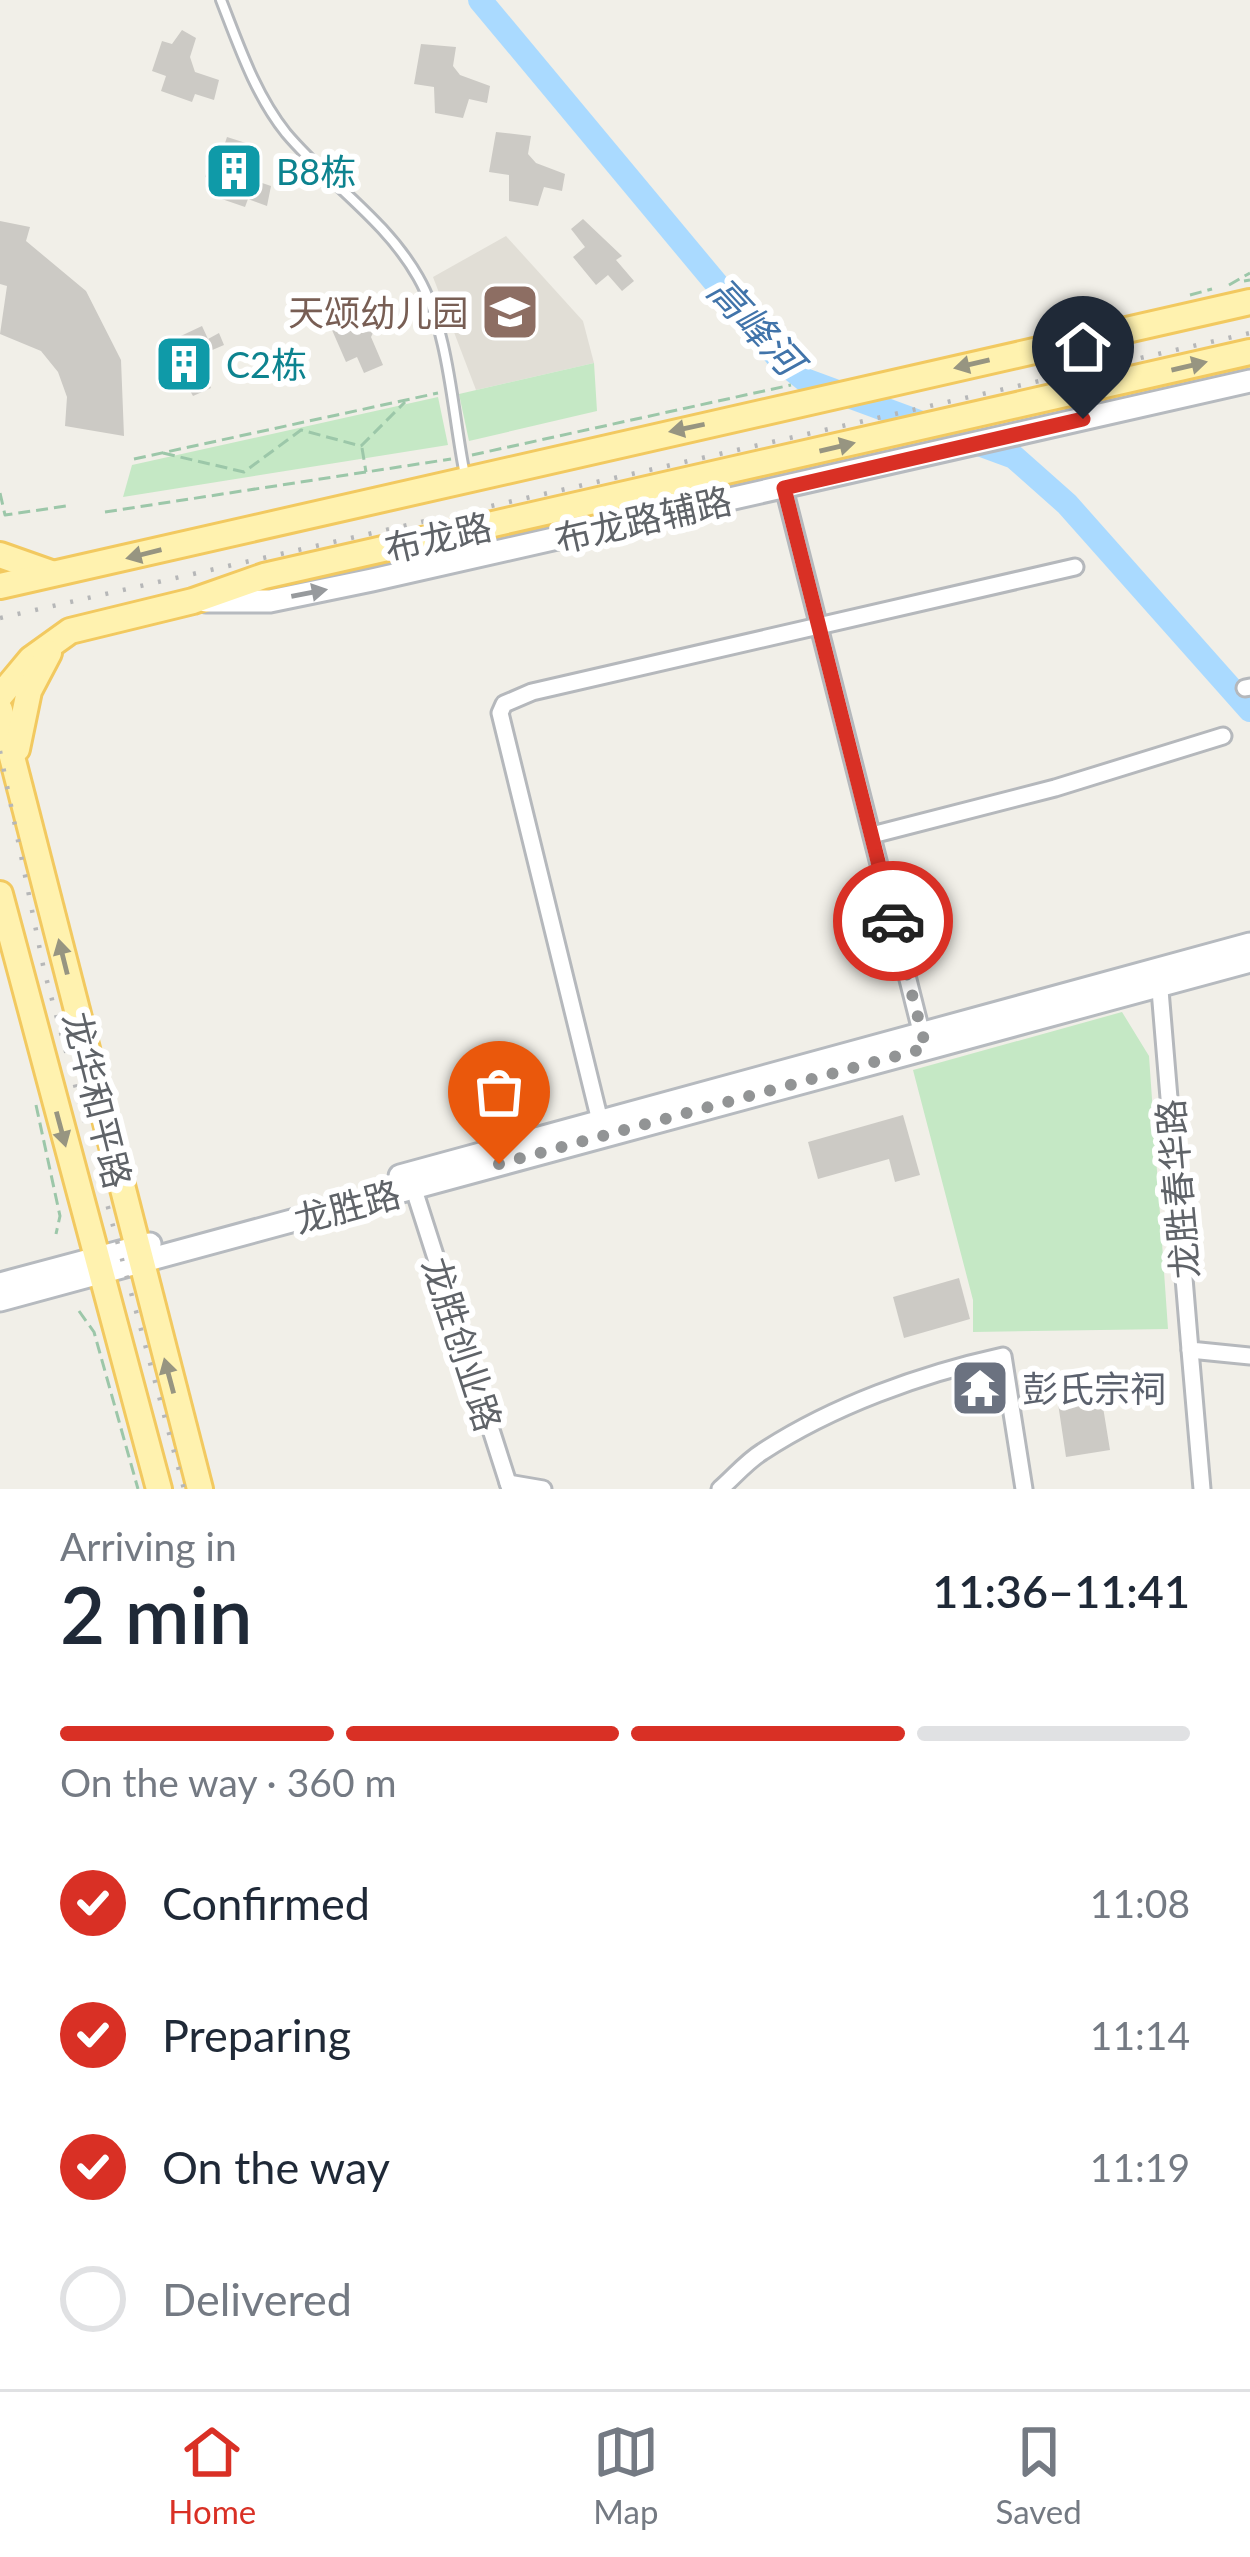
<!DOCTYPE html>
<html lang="en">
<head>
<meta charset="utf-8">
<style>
	body { margin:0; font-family:Lato,"Noto Sans SC",sans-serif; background:#f6f6f7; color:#1f2937; height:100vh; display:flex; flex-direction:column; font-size:45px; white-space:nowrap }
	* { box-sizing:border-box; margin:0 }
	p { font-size:39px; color:#747a83 }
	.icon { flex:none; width:66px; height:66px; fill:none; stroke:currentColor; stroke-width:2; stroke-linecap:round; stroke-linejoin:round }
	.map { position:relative; height:1489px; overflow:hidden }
	.details { display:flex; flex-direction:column; background:#fff; flex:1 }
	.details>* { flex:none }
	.pin { position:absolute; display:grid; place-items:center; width:102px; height:102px; color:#fff; margin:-123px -51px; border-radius:50% 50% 50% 0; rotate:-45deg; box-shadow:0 0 12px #0007 }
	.pin .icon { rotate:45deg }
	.courier { position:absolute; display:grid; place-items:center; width:120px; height:120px; margin:-60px; border:9px solid #d93025; border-radius:50%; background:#fff; color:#222; box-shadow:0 3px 15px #0007 }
	.summary em { font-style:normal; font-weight:600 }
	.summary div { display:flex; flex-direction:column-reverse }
	.summary { display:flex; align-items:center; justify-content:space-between; height:204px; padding:0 60px }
	h1 { font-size:78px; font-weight:600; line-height:90px }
	.bar { display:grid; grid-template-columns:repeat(4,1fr); gap:18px 12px; align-content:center; height:144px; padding:0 60px }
	.bar i { height:15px; border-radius:9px; background:#e0e1e3 }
	.bar .active { background:#d93025 }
	.bar p { grid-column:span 4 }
	ol { padding:0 60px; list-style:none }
	li { display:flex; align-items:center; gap:36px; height:132px }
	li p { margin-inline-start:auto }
	li .icon { padding:12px; border-radius:50%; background:#d93025; color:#fff; stroke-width:4 }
	li:last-child { color:#747a83 }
	li i { width:66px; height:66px; border:6px solid #e0e1e3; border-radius:50% }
	.tab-bar { display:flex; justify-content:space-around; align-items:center; height:168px; border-top:3px solid #e0e1e3; background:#fff; font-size:33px; color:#747a83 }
	.tab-bar a { display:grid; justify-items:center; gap:6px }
	.tab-bar .active { color:#d93025 }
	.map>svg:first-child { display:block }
</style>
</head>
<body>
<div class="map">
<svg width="1250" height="1489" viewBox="0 0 1250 1489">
	<rect width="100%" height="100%" fill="#f1efe8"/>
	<polygon fill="#e1ded6" points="506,236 583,321 594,363 476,390 433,277"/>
	<g fill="#c5e8c5">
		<polygon points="594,363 597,411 469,441 459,394"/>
		<polygon points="438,397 448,445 123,497 132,465"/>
		<polygon points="1122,1012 1149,1056 1168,1329 973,1332 973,1300 913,1070"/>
	</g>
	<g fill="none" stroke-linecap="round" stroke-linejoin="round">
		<polyline stroke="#aadaff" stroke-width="24" points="480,0 780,360 805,380 1014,457 1067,504 1250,710"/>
	</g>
	<g fill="#cccac5">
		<polygon points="182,30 196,38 190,57 195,72 219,80 214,100 195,94 192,102 161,91 166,76 152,71 162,41 172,44"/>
		<polygon points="421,44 456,47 453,66 460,75 490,86 487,103 469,99 463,118 435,113 434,87 414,84"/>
		<polygon points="496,132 531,136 528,154 536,163 565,174 562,191 544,187 538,206 509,201 509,175 489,172"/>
		<polygon points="227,137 249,144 242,163 247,178 271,186 267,206 248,199 245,207 213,196 218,181 205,177 215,146 223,149"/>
		<polygon points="583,219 622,256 616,260 634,281 622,291 608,275 596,285 573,257 585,247 571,229"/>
		<polygon points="0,221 30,227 26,241 86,291 121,360 124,436 65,426 67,397 58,372 41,351 0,334 7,286 0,284"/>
		<polygon points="369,297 375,309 396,300 402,314 390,320 385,308 371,337 383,365 364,373 357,357 346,362 332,330 350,322 345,307"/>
		<polygon points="202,326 208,339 219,333 224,345 210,351 202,369 211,388 193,396 188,387 177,392 162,360 174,355 168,342"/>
		<polygon points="903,1115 920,1175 895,1182 889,1159 818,1179 808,1142"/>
		<polygon points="959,1278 970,1319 904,1338 893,1297"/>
		<polygon points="1118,1381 1121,1404 1103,1407 1110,1450 1066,1457 1056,1390"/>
	</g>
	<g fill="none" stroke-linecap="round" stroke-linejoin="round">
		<defs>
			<path id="service" d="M 221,0 C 239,46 255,94 286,133 C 328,183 385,219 418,277 C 450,333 452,412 465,475"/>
			<g id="minor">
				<polyline points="784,488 924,1043"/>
				<polyline points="1245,688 1250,687"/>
				<polyline points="872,835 1055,788 1223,736"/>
				<polyline points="1159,978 1190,1350 1250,1356"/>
				<polyline points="600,1121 500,713 504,704 532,692 1075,567"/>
				<polyline points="417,1199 510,1489"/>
				<polyline points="1190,1350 1202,1489"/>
				<polyline points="508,1483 543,1489"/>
				<path d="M 720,1489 C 734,1477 746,1462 762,1452 C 832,1406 921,1374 1003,1356 L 1024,1489"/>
			</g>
			<g id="secondary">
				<polyline points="206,601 270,601 372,580 1250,381"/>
				<polyline points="400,1176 1250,944"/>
				<polyline points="0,1284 150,1244"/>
				<polyline points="0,1300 1250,961"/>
			</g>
			<g id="primary">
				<polyline points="0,555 51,573"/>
				<polyline points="0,586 1250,302"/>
				<polyline points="0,696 31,659 70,631 193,601 264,576 1250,352"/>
				<polyline points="0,710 200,1489"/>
				<polyline points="17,749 29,691 49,653"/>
				<polyline points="0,894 159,1489"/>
			</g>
		</defs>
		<use href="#service" stroke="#b5b8bc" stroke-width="14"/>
		<use href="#minor" stroke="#b5b8bc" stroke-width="21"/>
		<use href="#secondary" stroke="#b6babf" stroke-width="27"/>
		<use href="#primary" stroke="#f2c960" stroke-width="30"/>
		<g stroke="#9cc7a9" stroke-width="3" stroke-dasharray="12 6" stroke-linecap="butt">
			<polyline points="1244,281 1250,280"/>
			<polyline points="1229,285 1250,273"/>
			<polyline points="1190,295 1212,289"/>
			<polyline points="362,448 366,472"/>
			<polyline points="163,453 244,472 301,430 361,446 405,402"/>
			<polyline points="472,455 791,385"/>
			<polyline points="134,459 438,393"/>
			<polyline points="0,493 5,515 66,506"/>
			<polyline points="105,512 451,459"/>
			<polyline points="36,1105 60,1216 56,1234"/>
			<polyline points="79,1311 94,1332 138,1489"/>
		</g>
		<use href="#service" stroke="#fff" stroke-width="8"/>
		<use href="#minor" stroke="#fff" stroke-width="15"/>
		<use href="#secondary" stroke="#fff" stroke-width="21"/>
		<use href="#primary" stroke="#fff2af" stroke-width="24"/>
		<g stroke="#b6b7b8" stroke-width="4.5" stroke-dasharray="3 15" stroke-linecap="butt">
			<polyline points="0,618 1250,333"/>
			<polyline points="0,751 44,970 184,1489"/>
		</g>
	</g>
	<defs><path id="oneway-solid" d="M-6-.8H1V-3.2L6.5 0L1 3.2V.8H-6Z" transform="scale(3)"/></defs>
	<g fill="#979581">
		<use href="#oneway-solid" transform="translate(972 364) rotate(167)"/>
		<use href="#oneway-solid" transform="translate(1189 366) rotate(-13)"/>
		<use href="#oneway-solid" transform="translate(687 428) rotate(168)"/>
		<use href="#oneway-solid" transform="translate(837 447) rotate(-13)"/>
		<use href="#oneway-solid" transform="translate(144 554) rotate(166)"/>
		<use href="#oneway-solid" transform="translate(63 957) rotate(-104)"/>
		<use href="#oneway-solid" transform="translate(61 1129) rotate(75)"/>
		<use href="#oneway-solid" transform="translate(169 1376) rotate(-105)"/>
	</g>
	<use fill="#979a9d" href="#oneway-solid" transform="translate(309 593) rotate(-11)"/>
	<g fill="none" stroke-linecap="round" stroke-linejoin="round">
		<polyline stroke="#929495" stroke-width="12" stroke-dasharray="0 21.6" points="499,1164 926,1048 893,921"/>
		<polyline stroke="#d93025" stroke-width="15" points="893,921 784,488 1083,419"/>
	</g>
	<defs>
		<symbol id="building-square" viewBox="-11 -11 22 22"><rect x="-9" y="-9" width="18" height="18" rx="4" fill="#0f9aa8" stroke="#fff"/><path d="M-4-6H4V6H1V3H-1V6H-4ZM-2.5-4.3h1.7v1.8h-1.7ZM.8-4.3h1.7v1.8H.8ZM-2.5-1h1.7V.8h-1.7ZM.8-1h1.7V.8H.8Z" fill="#fff"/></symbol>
		<symbol id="school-square" viewBox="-11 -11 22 22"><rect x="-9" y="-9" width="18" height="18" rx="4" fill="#8d6e63" stroke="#fff"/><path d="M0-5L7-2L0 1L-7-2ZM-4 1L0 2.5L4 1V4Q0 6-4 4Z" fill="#fff"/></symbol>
		<symbol id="temple-square" viewBox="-11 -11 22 22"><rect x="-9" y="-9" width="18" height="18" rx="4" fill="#6b7280" stroke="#fff"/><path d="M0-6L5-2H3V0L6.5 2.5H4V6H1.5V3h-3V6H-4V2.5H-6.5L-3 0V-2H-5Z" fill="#fff"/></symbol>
	</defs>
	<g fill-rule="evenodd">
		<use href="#building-square" x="201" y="138" width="66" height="66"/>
		<use href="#school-square" x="477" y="279" width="66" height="66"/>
		<use href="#building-square" x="151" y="331" width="66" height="66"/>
		<use href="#temple-square" x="947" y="1355" width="66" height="66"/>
	</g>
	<g text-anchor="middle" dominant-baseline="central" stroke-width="12" stroke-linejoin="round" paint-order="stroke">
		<g font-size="36" fill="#0d838f" stroke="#fff" text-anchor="start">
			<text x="276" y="171">B8栋</text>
			<text x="226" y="364">C2栋</text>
		</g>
		<g font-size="36" fill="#785e54" stroke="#fff" text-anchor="end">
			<text x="468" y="312">天颂幼儿园</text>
		</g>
		<g font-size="36" fill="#5f6368" stroke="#fff">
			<text transform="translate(643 519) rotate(-13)">布龙路辅路</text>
			<text transform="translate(438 537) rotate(-13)">布龙路</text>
			<text transform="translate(98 1100) rotate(76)">龙华和平路</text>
			<text transform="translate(1177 1189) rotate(-95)">龙胜春华路</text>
			<text transform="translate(347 1206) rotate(-15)">龙胜路</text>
			<text transform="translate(463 1344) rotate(72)">龙胜创业路</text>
		</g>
		<g font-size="36" fill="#5b616d" stroke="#fff" text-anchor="start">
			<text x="1022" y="1388">彭氏宗祠</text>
		</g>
		<g font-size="39" font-style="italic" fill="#4174aa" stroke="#fff">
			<text transform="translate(756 325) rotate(47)">高峰河</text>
		</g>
	</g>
</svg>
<div class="pin" style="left:499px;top:1164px;background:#ea580c"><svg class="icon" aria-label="bag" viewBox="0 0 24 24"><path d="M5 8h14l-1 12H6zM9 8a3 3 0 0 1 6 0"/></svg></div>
<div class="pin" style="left:1083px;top:419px;background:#1f2937"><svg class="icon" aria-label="home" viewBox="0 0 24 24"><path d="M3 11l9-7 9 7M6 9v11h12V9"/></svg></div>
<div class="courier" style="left:893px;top:921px"><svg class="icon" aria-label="car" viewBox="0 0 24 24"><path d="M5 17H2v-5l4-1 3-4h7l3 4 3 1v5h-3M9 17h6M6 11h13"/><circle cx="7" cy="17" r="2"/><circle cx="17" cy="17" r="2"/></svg></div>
</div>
<section class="details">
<div class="summary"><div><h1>2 min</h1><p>Arriving in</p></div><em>11:36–11:41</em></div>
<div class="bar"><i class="active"></i><i class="active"></i><i class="active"></i><i></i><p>On the way · 360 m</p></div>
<ol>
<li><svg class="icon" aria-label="check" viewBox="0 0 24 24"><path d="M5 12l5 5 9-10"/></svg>Confirmed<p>11:08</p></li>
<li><svg class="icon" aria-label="check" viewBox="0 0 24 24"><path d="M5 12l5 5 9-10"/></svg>Preparing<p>11:14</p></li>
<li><svg class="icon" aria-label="check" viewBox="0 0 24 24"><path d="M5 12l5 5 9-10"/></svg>On the way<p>11:19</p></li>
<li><i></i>Delivered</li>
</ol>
</section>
<nav class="tab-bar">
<a class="active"><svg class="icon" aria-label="home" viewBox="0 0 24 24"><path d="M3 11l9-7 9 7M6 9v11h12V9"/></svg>Home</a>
<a><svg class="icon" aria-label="map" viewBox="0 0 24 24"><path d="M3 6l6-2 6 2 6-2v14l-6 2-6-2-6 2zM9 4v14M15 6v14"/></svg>Map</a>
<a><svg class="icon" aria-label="saved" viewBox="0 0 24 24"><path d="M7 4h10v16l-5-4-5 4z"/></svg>Saved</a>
</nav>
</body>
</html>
